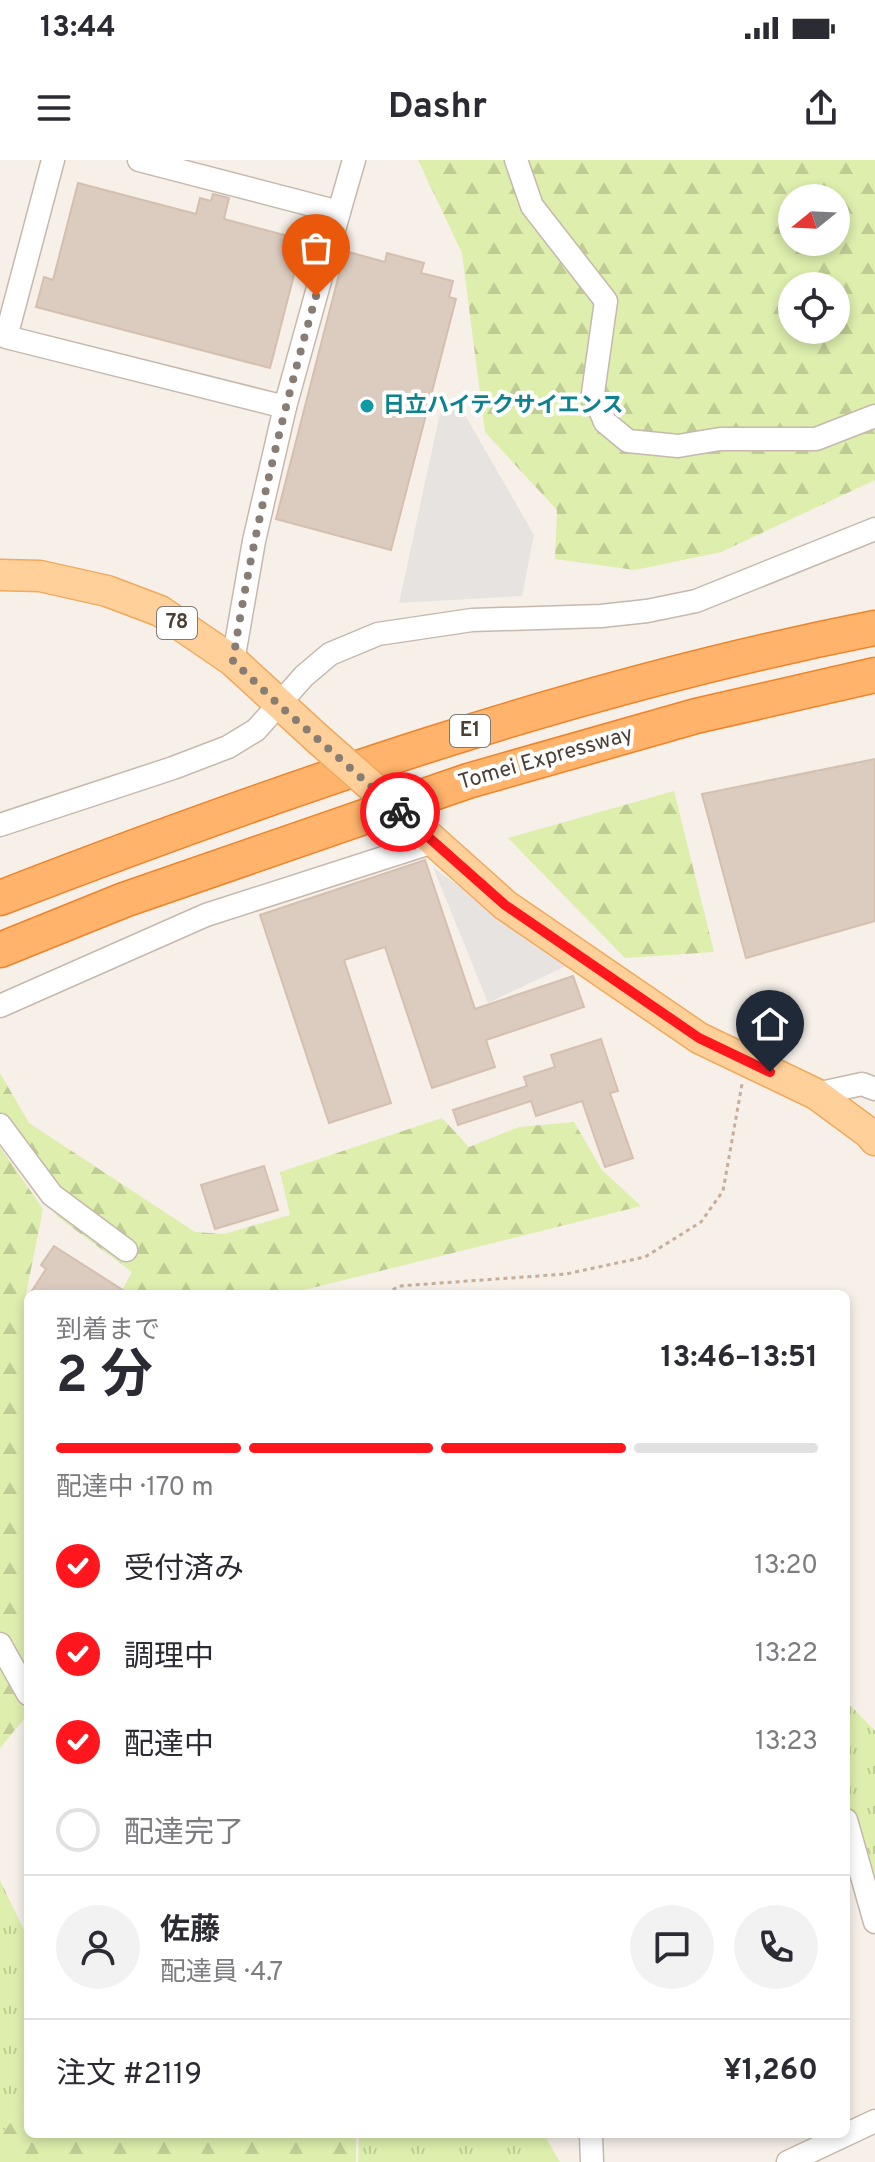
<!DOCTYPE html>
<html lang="ja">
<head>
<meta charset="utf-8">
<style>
	body { margin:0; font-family:Overpass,"Noto Sans JP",sans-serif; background:#f2f2f3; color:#2b2b33; height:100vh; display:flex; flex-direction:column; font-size:30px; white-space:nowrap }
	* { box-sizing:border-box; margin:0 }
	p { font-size:26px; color:#7c7c81 }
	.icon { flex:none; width:44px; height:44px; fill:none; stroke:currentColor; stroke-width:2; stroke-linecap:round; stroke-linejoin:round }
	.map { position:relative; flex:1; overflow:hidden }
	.drawer { position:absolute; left:24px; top:1130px; width:826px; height:848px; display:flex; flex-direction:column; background:#fff; border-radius:12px; box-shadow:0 4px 12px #0003 }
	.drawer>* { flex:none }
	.needle { width:52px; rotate:252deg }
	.tools { position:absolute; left:778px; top:24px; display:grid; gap:16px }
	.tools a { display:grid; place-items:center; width:72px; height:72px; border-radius:50%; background:#fff; box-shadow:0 4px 12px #0003; font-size:40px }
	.pin { position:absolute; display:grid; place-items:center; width:68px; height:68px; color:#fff; margin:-82px -34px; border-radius:50% 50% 50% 0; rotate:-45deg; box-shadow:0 0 8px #0007 }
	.pin .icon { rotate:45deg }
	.courier { position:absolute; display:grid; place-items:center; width:80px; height:80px; margin:-40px; border:6px solid #ff171d; border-radius:50%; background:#fff; color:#222; box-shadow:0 2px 10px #0007 }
	.overview em { font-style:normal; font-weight:700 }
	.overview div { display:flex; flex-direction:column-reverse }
	.overview { display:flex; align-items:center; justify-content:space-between; height:136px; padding:0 32px }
	h1 { font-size:52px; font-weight:700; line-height:60px }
	.bar { display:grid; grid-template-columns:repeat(4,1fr); gap:12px 8px; align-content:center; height:96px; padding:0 32px }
	.bar i { height:10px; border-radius:6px; background:#e1e1e2 }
	.bar .on { background:#ff171d }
	.bar p { grid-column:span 4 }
	.line { display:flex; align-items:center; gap:20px; padding:0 32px; border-top:2px solid #e1e1e2 }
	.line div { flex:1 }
	.round { display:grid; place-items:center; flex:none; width:84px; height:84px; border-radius:42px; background:#f2f2f3 }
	ol { padding:0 32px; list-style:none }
	li { display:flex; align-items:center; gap:24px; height:88px }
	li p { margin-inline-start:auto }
	li .icon { padding:8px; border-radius:50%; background:#ff171d; color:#fff; stroke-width:4 }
	li:last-child { color:#7c7c81 }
	li i { width:44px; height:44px; border:4px solid #e1e1e2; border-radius:50% }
	.status { display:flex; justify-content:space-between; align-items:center; height:56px; padding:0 40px; background:#fff; direction:ltr }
	.status svg { height:22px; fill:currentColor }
	header { display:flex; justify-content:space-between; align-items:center; height:104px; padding:0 32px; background:#fff; font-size:36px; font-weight:700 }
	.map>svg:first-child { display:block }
</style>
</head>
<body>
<div class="status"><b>13:44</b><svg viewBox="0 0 49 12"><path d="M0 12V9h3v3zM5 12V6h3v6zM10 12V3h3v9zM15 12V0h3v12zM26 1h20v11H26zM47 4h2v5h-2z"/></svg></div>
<header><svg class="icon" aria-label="menu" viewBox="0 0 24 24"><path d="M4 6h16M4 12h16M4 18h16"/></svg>Dashr<svg class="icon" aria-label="share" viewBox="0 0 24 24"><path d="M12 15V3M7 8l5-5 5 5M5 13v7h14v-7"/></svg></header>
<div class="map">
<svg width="875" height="2002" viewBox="0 0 875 2002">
	<defs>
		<pattern id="grass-tufts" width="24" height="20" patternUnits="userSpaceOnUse" patternTransform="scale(2)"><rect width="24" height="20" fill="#ddeead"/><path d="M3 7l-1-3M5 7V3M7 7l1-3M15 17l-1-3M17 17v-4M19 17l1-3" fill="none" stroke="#bfcd95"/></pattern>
		<pattern id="forest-firs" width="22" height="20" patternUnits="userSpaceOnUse" patternTransform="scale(2)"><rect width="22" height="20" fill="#ddeead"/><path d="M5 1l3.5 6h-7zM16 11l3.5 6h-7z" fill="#bfcd95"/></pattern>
	</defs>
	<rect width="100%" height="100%" fill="#f6f0e9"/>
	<g fill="url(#grass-tufts)">
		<polygon points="846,1541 875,1571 875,1762 846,1678"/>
		<polygon points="0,1720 28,1779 28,1940 0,1976"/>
		<polygon points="359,1974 544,1974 560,2002 358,2002"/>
	</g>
	<g fill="url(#forest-firs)" fill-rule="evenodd">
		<path d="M 418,0 L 875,0 L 875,320 L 721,392 L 635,410 L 555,399 L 557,350 L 485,272 L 462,93 ZM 792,38 L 836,38 L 836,82 L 792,82 ZM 792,126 L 836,126 L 836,170 L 792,170 Z"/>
		<polygon points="674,631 714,792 625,798 508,678"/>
		<polygon points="0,913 29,963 195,1072 224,1074 290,1055 280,1012 442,958 469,987 519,967 574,962 602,1010 641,1046 304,1130 303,1134 120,1134 132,1112 58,1057 0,966"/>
		<polygon points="0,987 43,1049 26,1134 28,1135 28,1554 0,1588"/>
		<polygon points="28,1940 28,1974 356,1974 356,2002 0,2002 0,1976"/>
	</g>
	<g fill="#e7e3e1">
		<polygon points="442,244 461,248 534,375 522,436 399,443"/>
		<polygon points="433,707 566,806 488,843"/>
	</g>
	<g fill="#dcccc0" stroke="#d5bfaf" stroke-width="2">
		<polygon points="78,23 196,54 200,38 211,41 213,34 229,38 224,59 303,80 270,208 36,147 44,117 53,120"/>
		<polygon points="345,91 385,102 387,93 424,103 421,113 453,121 449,137 456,139 391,390 276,359"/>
		<polygon points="875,599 875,761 746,798 702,634"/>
		<polygon points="425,700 475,849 573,816 584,847 486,880 495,907 432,928 385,787 344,800 391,943 329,963 260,755"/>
		<polygon points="601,879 618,931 610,933 633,998 605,1007 582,941 536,956 531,941 458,965 453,950 527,926 524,917 555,907 551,895"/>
		<polygon points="264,1006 278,1050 215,1069 201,1025"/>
		<polygon points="54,1086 129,1134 30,1134 46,1109 41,1105"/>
	</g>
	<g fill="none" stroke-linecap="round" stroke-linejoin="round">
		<defs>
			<g id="minor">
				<polyline points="53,0 6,177 285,247 254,381 233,501"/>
				<polyline points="139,0 339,52 354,0"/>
				<polyline points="516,0 532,46 606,141 593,233 605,262 628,281 678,286 720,279 816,279 875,256"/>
				<polyline points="285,247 339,52"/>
				<polyline points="0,665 173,608 228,587 256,570 304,516 330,494 378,474 472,460 601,456 647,451 696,441 875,369"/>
				<polyline points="0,846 206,755 433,682"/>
				<polyline points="816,934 862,924 875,929"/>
				<polyline points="0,965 52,1035 126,1090"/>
				<polyline points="0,1484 28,1534"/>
				<polyline points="846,1660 875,1762"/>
				<polyline points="591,1974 592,2002"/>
				<polyline points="788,2002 875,1961"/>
			</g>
			<g id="major">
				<polyline points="0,415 40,416 107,431 160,451 233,501 319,580"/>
				<polyline points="419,668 505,745 699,878 816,934 869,973 875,980"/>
			</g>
			<g id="highway">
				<path d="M 0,738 C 285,628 575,527 875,468"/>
				<polyline points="0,790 124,740 468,621 696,556 875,515"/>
			</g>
		</defs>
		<use href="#minor" stroke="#c6b8ad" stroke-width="25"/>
		<use href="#major" stroke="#f1a95c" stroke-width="33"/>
		<use href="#highway" stroke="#ef832a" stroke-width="37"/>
		<polyline stroke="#c6ae9a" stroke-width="3" stroke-dasharray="4 4" stroke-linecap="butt" points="386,1134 399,1126 566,1114 645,1097 701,1062 723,1031 742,924"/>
		<use href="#minor" stroke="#fff" stroke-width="22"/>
		<use href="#major" stroke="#ffd099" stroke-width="30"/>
		<use href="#highway" stroke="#ffb36b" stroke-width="34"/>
		<defs>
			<polyline id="major-bridge" points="319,580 419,668"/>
		</defs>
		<use href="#major-bridge" stroke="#f1a95c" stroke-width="33" stroke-linecap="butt"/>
		<use href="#major-bridge" stroke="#ffd099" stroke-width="30"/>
	</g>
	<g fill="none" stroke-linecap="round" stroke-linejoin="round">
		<path stroke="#877d75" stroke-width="8" stroke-dasharray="0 14.4" d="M 316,136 C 282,256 252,377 233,501 L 279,545 L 400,652"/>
		<polyline stroke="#ff171d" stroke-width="10" points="400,652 505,745 699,878 770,912"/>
	</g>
	<circle fill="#0f9aa8" stroke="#fff" stroke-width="3" cx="367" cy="246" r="8"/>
	<g text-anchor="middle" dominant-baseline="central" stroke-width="8" stroke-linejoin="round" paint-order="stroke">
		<g fill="#fff" stroke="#817972" stroke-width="2">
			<rect x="157" y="447" width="40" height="32" rx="6"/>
			<rect x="450" y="555" width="40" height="32" rx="6"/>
		</g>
		<g font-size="20" font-weight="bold" fill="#4b3f36">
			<text x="177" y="463">78</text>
			<text x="470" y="571">E1</text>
		</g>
		<g font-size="22" font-weight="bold" fill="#0d838f" stroke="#fff" text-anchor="start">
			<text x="383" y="246">日立ハイテクサイエンス</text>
		</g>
		<g font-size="22" fill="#4b3f36" stroke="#fff">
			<text transform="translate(546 599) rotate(-16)">Tomei Expressway</text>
		</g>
	</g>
</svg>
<div class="tools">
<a><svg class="needle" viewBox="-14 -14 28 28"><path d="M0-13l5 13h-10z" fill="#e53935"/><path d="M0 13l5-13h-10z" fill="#7c7c81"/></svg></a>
<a><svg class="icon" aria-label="locate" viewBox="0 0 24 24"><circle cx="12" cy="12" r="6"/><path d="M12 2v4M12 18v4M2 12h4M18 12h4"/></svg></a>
</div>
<div class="pin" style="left:316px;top:136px;background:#ea580c"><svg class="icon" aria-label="bag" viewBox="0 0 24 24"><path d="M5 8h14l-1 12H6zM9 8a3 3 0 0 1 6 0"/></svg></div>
<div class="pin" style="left:770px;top:912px;background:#1f2937"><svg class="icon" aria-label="home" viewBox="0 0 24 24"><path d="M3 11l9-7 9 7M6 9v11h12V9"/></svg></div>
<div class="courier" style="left:400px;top:652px"><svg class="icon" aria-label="bike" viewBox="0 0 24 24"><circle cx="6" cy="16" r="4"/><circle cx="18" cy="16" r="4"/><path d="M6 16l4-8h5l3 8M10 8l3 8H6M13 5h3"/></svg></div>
<section class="drawer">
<div class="overview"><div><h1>2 分</h1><p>到着まで</p></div><em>13:46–13:51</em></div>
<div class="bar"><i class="on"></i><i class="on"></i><i class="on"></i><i></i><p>配達中 · 170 m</p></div>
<ol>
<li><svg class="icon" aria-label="check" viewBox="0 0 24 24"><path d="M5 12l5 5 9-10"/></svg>受付済み<p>13:20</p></li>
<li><svg class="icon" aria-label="check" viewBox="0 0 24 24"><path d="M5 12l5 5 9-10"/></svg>調理中<p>13:22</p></li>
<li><svg class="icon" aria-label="check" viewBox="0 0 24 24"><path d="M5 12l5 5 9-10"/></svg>配達中<p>13:23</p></li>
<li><i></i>配達完了</li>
</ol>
<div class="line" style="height:144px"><a class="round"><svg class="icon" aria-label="person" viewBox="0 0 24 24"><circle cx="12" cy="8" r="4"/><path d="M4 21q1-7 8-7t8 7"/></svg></a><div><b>佐藤</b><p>配達員 · 4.7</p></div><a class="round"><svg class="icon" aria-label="chat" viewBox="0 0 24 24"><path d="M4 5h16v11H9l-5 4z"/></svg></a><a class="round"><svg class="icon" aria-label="phone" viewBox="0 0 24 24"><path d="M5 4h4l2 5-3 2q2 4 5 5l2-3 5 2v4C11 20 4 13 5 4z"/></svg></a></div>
<div class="line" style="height:104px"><div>注文 #2119</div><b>¥1,260</b></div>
</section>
</div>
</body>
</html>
